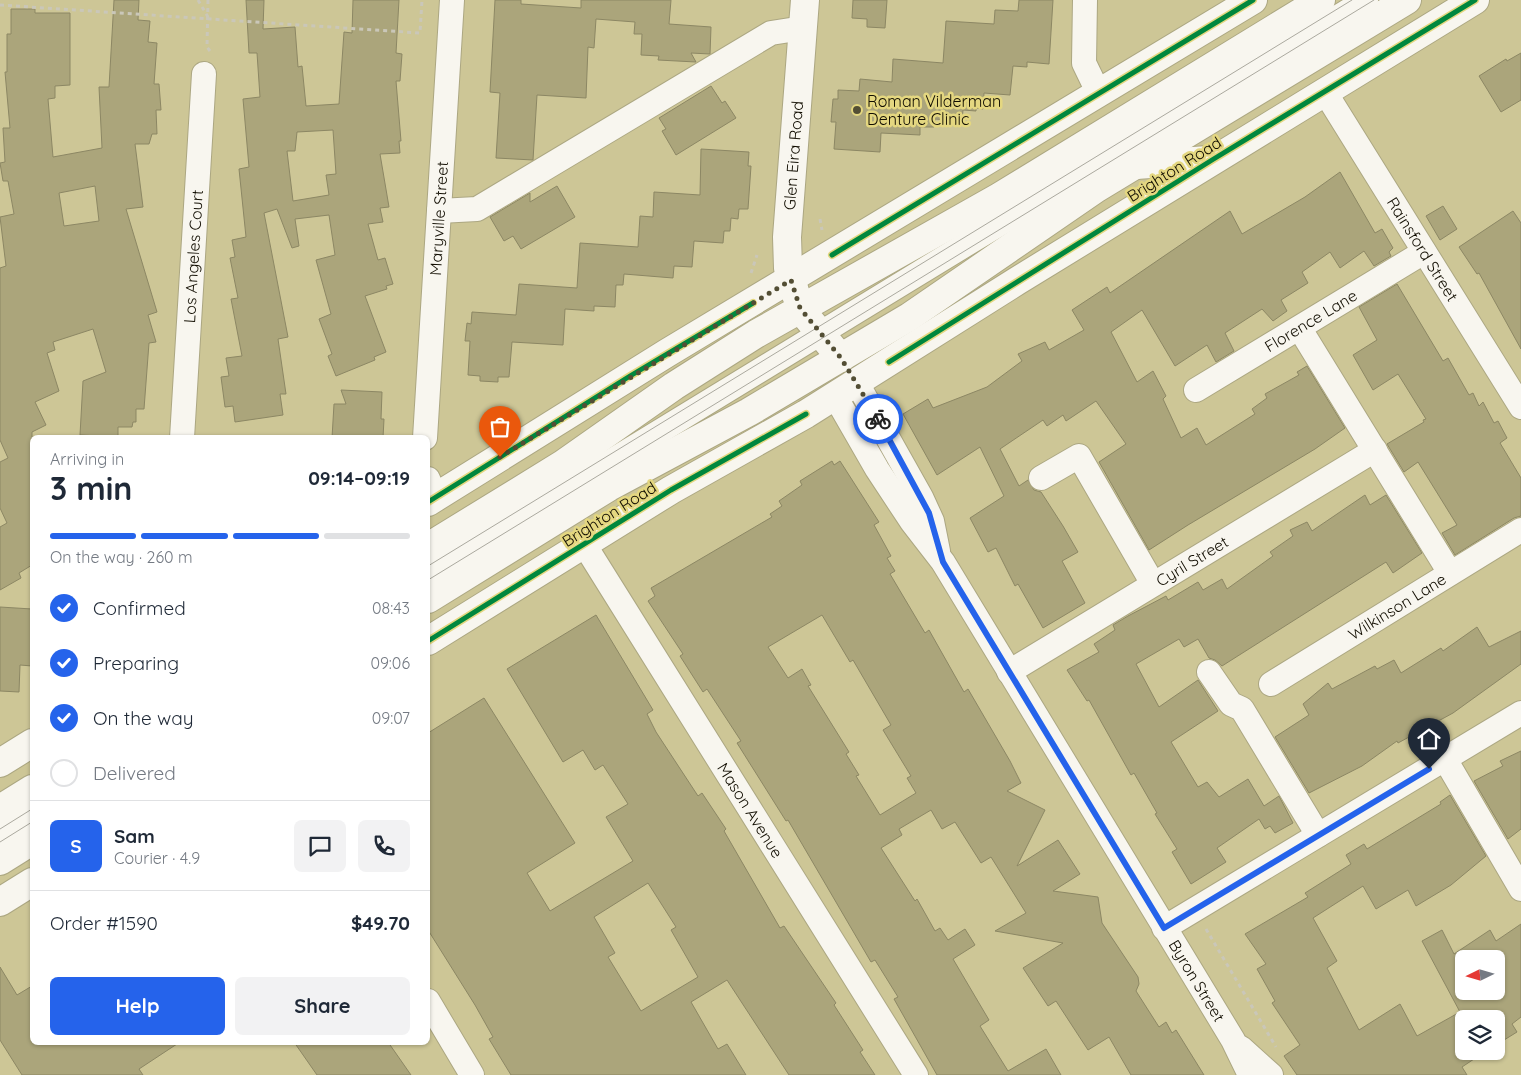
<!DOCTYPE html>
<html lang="en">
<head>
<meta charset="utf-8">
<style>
	body { margin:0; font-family:Quicksand,sans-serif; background:#f2f2f3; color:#1f2937; height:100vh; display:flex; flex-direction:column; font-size:19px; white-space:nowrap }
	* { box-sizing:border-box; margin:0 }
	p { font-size:16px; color:#747a83 }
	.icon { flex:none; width:28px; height:28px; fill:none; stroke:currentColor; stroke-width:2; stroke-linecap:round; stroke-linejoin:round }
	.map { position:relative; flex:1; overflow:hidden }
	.sheet { position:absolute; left:30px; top:435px; width:400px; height:610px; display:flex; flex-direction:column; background:#fff; border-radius:8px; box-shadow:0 1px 4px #0004 }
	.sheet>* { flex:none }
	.needle { width:32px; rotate:265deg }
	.controls { position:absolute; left:1455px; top:950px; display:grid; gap:10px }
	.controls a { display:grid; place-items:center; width:50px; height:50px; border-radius:8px; background:#fff; box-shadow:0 1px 4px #0004; font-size:25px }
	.pin { position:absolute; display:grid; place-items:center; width:42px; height:42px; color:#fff; margin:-51px -21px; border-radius:50% 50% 50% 0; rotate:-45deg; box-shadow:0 0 5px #0007 }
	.pin .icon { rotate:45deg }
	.courier { position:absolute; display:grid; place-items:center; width:50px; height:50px; margin:-25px; border:4px solid #2563eb; border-radius:50%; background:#fff; color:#222; box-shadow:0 1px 6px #0007 }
	.headline em { font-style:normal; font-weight:700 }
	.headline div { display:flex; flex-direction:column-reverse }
	.headline { display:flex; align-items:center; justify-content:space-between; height:85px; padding:0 20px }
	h1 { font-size:32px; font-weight:700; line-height:38px }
	.bar { display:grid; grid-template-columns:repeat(4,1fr); gap:8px 5px; align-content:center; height:60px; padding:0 20px }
	.bar i { height:6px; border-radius:4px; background:#e0e1e3 }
	.bar .active { background:#2563eb }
	.bar p { grid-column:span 4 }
	.line { display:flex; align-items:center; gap:12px; padding:0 20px; border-top:1px solid #e0e1e3 }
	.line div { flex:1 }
	.round { display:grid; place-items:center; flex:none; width:52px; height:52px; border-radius:8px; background:#f2f2f3 }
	ol { padding:0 20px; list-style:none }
	li { display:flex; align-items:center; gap:15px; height:55px }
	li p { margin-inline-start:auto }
	li .icon { padding:5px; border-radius:50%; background:#2563eb; color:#fff; stroke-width:4 }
	li:last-child { color:#747a83 }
	li i { width:28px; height:28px; border:2px solid #e0e1e3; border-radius:50% }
	.cta { display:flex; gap:10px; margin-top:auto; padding:10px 20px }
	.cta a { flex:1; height:58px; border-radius:8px; background:#2563eb; color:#fff; font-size:20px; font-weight:700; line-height:58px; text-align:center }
	.cta a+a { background:#f2f2f3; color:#1f2937 }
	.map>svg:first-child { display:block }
</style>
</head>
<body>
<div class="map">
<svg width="1521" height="1075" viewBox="0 0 1521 1075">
	<rect width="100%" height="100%" fill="#cdc696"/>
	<g fill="#aba57b" stroke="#8c8764" fill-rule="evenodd">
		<path d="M 114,0 L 139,0 L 138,20 L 150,21 L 148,42 L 157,43 L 154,84 L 159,84 L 161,110 L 156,110 L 157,134 L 152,134 L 149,144 L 135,144 L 143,207 L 126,209 L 157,312 L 148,315 L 156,342 L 149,343 L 144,409 L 136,409 L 136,422 L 133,422 L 132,427 L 118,427 L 118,437 L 80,435 L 83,381 L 106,372 L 93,329 L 53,342 L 55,350 L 47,353 L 59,391 L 35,402 L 46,425 L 32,432 L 32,565 L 19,573 L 21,578 L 0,590 L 0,527 L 7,523 L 0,508 L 0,462 L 8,458 L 0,440 L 0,268 L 6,266 L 0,217 L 14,214 L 8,181 L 3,181 L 0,163 L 5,162 L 3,128 L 10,128 L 5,72 L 7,72 L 7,34 L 11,34 L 11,9 L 35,9 L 35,13 L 70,13 L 70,85 L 55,86 L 55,98 L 48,99 L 53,157 L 102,148 L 99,87 L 109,87 ZM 95,186 L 99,221 L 64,226 L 59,193 Z"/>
		<path d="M 246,0 L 264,0 L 263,29 L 295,27 L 298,67 L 302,66 L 306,106 L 339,104 L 344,32 L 352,33 L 353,0 L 399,0 L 396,53 L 402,54 L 400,81 L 396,81 L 401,141 L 399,141 L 400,153 L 380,154 L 389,207 L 380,208 L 383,222 L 368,224 L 378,260 L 385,258 L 393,284 L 386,286 L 387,289 L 365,296 L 386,352 L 374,357 L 375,360 L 336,376 L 328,356 L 332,354 L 319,319 L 331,314 L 316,260 L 335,255 L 329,215 L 295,219 L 299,246 L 292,248 L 277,209 L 264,213 L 288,337 L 278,339 L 286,394 L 280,394 L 283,415 L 235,422 L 233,406 L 225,407 L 221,377 L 229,376 L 226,358 L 242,356 L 231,299 L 238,298 L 230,258 L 235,257 L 232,240 L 246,237 L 239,169 L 249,167 L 243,99 L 260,97 L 257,53 L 249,53 ZM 333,130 L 336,174 L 326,175 L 329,195 L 293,201 L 287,151 L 295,151 L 297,132 Z"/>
		<polygon points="495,0 521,0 521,4 581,8 581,0 671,0 669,24 711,27 710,54 691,53 696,62 658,60 659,56 641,55 642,34 634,34 635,22 596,19 594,48 588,47 586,98 537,95 533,160 496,158 500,93 490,92"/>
		<polygon points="853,0 887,0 885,28 867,27 867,19 852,18"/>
		<polygon points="1019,0 1053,0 1049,64 1027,62 1027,67 1013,66 1010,95 984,93 983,109 976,108 976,111 963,110 962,121 935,119 934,127 920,127 920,135 881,133 880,152 834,149 836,122 831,122 833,99 838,99 838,90 859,91 860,79 892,82 893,59 943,63 946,21 994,24 995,10 1018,11"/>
		<polygon points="1521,53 1521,100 1501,112 1479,76 1506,59 1507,61"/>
		<polygon points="711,86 722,103 725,101 736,118 676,155 662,131 666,129 659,118"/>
		<polygon points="701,149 749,152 748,166 751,166 748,209 739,209 738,219 731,218 730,231 724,231 723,243 694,241 692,267 674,266 673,278 624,274 623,285 616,285 615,307 594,306 594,311 565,309 563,345 512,342 509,377 498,377 498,382 480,381 480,376 468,375 470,341 465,341 467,323 471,324 472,312 516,315 519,284 577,288 580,243 638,247 640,216 653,217 654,192 700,195"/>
		<polygon points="1340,172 1375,233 1382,229 1393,248 1389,252 1391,256 1374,266 1364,251 1340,268 1330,252 1302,272 1308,283 1281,300 1287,311 1273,321 1262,309 1225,333 1234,351 1216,362 1207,345 1175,366 1142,310 1111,332 1137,382 1153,371 1166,396 1163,399 1181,438 1197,428 1206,445 1255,414 1252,409 1267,398 1265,394 1299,375 1297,372 1307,366 1345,428 1315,449 1188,525 1149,550 1099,462 1126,444 1096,401 1066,421 1063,415 1047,426 1043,420 1000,449 1019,486 1028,480 1034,490 1041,492 1063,526 1078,552 1062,561 1085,603 1043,628 1018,584 1015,586 996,548 988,552 970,518 1004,496 980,447 937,475 903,414 928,399 933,408 987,387 1022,361 1018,354 1045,342 1049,350 1084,330 1072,310 1107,287 1110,293 1230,211 1242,234 1305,197"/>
		<polygon points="557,186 575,217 521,249 513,236 504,241 490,217 530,193 530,202"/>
		<polygon points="1443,206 1457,229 1440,240 1426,216"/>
		<polygon points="1513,211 1521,223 1521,349 1479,273 1477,274 1459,247"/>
		<polygon points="1397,284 1443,361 1448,358 1469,395 1473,393 1479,406 1483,402 1494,423 1498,421 1507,438 1500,443 1521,478 1521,516 1514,518 1455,555 1442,533 1457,525 1418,462 1404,472 1387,444 1424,422 1423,420 1426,419 1398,374 1373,390 1353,355 1377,340 1359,307"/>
		<polygon points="341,390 382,392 381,419 384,419 383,438 332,438 334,404 346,404"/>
		<path d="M 832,461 L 834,465 L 840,461 L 879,522 L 874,525 L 891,556 L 887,558 L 895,571 L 890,574 L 925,633 L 929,630 L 964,692 L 968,689 L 1010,761 L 1021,783 L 1007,791 L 1045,810 L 1017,866 L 1058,840 L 1080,874 L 1053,891 L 1098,897 L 1102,923 L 1138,977 L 1139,984 L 1136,991 L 1159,1027 L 1166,1022 L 1172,1033 L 1176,1030 L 1204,1075 L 1131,1075 L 1109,1037 L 1088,1050 L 1056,1001 L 1048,1006 L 1023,968 L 1063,943 L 995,931 L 1026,913 L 991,857 L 981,863 L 955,822 L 942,829 L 931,810 L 899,829 L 902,835 L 881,848 L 915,901 L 917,899 L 935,931 L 940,928 L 948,940 L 965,929 L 975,945 L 953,959 L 989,1020 L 980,1026 L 1008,1071 L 1046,1049 L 1061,1075 L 937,1075 L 894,999 L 898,997 L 875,960 L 871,962 L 788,820 L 786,821 L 737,743 L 741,741 L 707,689 L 703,692 L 680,656 L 683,654 L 648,601 L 655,596 L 651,588 L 772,517 L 770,514 L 782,506 L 779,501 L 802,485 L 800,481 ZM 822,615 L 850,662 L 853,660 L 891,725 L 883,730 L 911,776 L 907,778 L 916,793 L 880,815 L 856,776 L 859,775 L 846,754 L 849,752 L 808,686 L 811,685 L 802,669 L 788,678 L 768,647 Z"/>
		<polygon points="1365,495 1370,505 1386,495 1422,553 1393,573 1386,562 1222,666 1215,660 1209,658 1198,639 1184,647 1179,639 1136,664 1159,707 1198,680 1218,711 1171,742 1198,787 1207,782 1219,797 1248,779 1264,806 1279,796 1293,823 1275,833 1270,826 1265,829 1259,819 1217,848 1226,862 1191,884 1172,852 1177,849 1155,814 1157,813 1134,773 1131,775 1089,700 1087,701 1067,670 1099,652 1094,644 1115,630 1113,625 1128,616 1166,596 1168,600 1198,582 1203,590 1222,579 1227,589 1273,556 1270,552 1293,536 1290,530 1307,522 1312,531"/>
		<polygon points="0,607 32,609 32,666 20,665 19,692 0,691"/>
		<path d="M 596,615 L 653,710 L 647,714 L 656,732 L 698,796 L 702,793 L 726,829 L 724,831 L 780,928 L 784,926 L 836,1003 L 834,1005 L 863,1050 L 860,1052 L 875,1075 L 789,1075 L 727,980 L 691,1002 L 718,1049 L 727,1044 L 746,1075 L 511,1075 L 489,1039 L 493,1037 L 475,1005 L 428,930 L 428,733 L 484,698 L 575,843 L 527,873 L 550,911 L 633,861 L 606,817 L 628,804 L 603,765 L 595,770 L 583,750 L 563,762 L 507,669 ZM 648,883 L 676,927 L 671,930 L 698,977 L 641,1011 L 608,957 L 615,953 L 594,917 Z"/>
		<polygon points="1477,627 1489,647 1521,631 1521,664 1453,713 1398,743 1397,741 1362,766 1309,793 1275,737 1309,715 1303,704 1328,683 1332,689 1375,666 1377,669 1394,660 1401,673 1441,648 1443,651"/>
		<polygon points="1521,751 1521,829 1508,839 1474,781 1503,766 1500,761"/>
		<path d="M 1450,795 L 1486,856 L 1451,885 L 1416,906 L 1408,890 L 1376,909 L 1363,886 L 1313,918 L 1337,961 L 1327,968 L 1359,1030 L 1400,1004 L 1417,1036 L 1460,1012 L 1422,941 L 1442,930 L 1454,954 L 1490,930 L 1496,941 L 1521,924 L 1521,1017 L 1512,1024 L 1517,1032 L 1496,1045 L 1496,1019 L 1464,1019 L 1464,1051 L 1486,1051 L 1462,1067 L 1467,1075 L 1297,1075 L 1284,1056 L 1300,1045 L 1272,1003 L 1275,1001 L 1257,969 L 1266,964 L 1245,934 L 1308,897 L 1305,893 L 1351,864 L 1346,855 L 1364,844 L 1367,849 L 1441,804 L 1440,802 ZM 1464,959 L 1496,959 L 1496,991 L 1464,991 Z"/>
		<polygon points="0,967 17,995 32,986 32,1042 180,1042 139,1069 143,1075 22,1075 0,1040"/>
		<polygon points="294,1042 388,1042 411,1075 317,1075"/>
	</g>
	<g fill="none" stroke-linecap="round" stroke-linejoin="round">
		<defs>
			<g id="minor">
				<polyline points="1085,0 1084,63 1099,94"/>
				<path id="s1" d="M 1325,92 L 1521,407"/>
				<polyline points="439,211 477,209 771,33 803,28"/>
				<polyline points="1300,329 1450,573"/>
				<polyline points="857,383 921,497 932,521 938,551"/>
				<path id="s2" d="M 1196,390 L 1424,252"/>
				<path id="s3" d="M 835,396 L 877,469 L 912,522 L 943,562 L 1233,1040 L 1250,1075"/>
				<path id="s4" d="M 182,438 L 204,74"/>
				<path id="s5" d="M 425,438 L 452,0"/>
				<polyline points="1041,478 1079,456 1153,584"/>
				<polyline points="428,479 436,497"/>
				<path id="s6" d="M 584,544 L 916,1075"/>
				<polyline points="428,573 1366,0"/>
				<path id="s7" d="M 1009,672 L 1375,450"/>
				<polyline points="1209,672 1231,704 1242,709 1318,835"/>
				<path id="s8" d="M 1271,684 L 1521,530"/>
				<polyline points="1445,759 1521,889"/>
				<polyline points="0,834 32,814"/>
				<polyline points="1164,928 1521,713"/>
				<polyline points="428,1001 472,1075"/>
				<polyline points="1241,1048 1271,1075"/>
			</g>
			<g id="major">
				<polyline points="1136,165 1208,160"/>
				<path id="s9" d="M 796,295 L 788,268 L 787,237 L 805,0"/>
				<polyline points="428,502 667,353 1253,0"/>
				<polyline points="428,641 671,490 806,414 1017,281 1475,0"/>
				<polyline points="0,763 32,743"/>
				<polyline points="0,902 32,882"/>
			</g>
			<g id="highway">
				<polyline points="800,309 841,358"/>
				<polyline points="428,547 563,464 674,386 756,334 999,197 1321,0"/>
				<polyline points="428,599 609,487 749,412 909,317 1097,188 1407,0"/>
				<polyline points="0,809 32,789"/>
				<polyline points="0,861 32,841"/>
			</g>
		</defs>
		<use href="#minor" stroke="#aca782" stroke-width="26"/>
		<use href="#major" stroke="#aca782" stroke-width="30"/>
		<use href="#highway" stroke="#aca782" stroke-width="30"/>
		<g stroke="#cac7b9" stroke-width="3" stroke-dasharray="4 4" stroke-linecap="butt">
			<polyline points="198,0 208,17"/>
			<polyline points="208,0 207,47 210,51"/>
			<polyline points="0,5 420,33 422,0"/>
			<polyline points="820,219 822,230"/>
			<polyline points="751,273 757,255"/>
			<polyline points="1206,929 1276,1047"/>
		</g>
		<use href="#minor" stroke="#f8f6ef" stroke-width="24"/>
		<use href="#major" stroke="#f8f6ef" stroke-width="28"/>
		<use href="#highway" stroke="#f8f6ef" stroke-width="28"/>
		<g stroke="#aba99f" stroke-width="1">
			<polyline points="428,566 1352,0"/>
			<polyline points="428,580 1374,0"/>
			<polyline points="0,829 32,809"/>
			<polyline points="0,842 32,822"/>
		</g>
		<defs>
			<g id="cycleway">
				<polyline points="832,255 1253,0"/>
				<polyline points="889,362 1212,160 1475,0"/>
				<polyline points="428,502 630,376 753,303"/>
				<polyline points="428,641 671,490 806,414"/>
			</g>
		</defs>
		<use href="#cycleway" stroke="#e4d780" stroke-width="8"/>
		<use href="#cycleway" stroke="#00873e" stroke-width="5"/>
	</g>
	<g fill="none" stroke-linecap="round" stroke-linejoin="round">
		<polyline stroke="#534e34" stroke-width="5" stroke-dasharray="0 9" points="500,457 791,280 800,308 841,358 878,419"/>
		<polyline stroke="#2563eb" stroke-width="6" points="878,419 929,513 943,562 1164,928 1429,769"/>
	</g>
	<circle fill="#534e34" stroke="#e4d780" stroke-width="2" cx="857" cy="110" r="5"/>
	<g text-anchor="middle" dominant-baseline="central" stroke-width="5" stroke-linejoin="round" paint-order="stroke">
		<g font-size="16" fill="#110d00" stroke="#e4d780" text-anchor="start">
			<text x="867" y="101">Roman Vilderman<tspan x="867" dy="18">Denture Clinic</tspan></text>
		</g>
		<g font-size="16" fill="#110d00" stroke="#e4d780">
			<text stroke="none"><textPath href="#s9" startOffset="141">Glen Eira Road</textPath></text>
			<text transform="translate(1174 169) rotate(-32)">Brighton Road</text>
			<text stroke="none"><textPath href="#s5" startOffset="220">Maryville Street</textPath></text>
			<text stroke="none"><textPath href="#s1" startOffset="185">Rainsford Street</textPath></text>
			<text stroke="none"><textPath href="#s4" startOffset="182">Los Angeles Court</textPath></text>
			<text stroke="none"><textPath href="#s2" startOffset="134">Florence Lane</textPath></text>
			<text transform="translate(609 514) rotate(-32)">Brighton Road</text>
			<text stroke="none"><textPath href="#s7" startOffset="214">Cyril Street</textPath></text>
			<text stroke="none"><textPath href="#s8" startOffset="148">Wilkinson Lane</textPath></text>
			<text stroke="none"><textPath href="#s6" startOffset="314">Mason Avenue</textPath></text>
			<text stroke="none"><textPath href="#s3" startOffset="688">Byron Street</textPath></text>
		</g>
	</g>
</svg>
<div class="controls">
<a><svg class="needle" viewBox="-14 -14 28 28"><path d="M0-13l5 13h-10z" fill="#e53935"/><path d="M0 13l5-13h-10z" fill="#747a83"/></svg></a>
<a><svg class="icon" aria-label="layers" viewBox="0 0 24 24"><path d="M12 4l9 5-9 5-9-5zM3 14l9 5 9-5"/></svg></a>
</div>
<div class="pin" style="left:500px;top:457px;background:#ea580c"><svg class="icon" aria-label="bag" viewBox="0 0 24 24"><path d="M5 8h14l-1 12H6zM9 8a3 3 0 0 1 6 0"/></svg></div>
<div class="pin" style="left:1429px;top:769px;background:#1f2937"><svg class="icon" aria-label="home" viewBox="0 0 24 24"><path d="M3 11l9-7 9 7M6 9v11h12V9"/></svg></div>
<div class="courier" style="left:878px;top:419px"><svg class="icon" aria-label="bike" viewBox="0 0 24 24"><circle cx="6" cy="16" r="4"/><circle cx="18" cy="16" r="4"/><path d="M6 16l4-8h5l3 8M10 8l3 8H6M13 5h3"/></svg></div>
<section class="sheet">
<div class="headline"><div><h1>3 min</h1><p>Arriving in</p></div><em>09:14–09:19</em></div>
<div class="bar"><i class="active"></i><i class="active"></i><i class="active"></i><i></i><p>On the way · 260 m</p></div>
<ol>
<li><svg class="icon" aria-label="check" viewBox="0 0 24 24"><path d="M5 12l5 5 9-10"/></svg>Confirmed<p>08:43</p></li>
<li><svg class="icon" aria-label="check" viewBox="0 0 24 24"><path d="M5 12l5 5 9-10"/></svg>Preparing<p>09:06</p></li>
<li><svg class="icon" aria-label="check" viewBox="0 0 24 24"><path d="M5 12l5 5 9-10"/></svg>On the way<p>09:07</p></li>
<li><i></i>Delivered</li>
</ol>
<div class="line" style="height:90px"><b class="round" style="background:#2563eb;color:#fff">S</b><div><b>Sam</b><p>Courier · 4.9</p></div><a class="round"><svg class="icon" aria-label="chat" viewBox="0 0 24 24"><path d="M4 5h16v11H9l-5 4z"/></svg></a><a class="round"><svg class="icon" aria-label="phone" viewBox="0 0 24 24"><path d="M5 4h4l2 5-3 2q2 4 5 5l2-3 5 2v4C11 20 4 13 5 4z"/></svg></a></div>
<div class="line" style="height:65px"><div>Order #1590</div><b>$49.70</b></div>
<div class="cta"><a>Help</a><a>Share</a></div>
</section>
</div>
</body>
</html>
